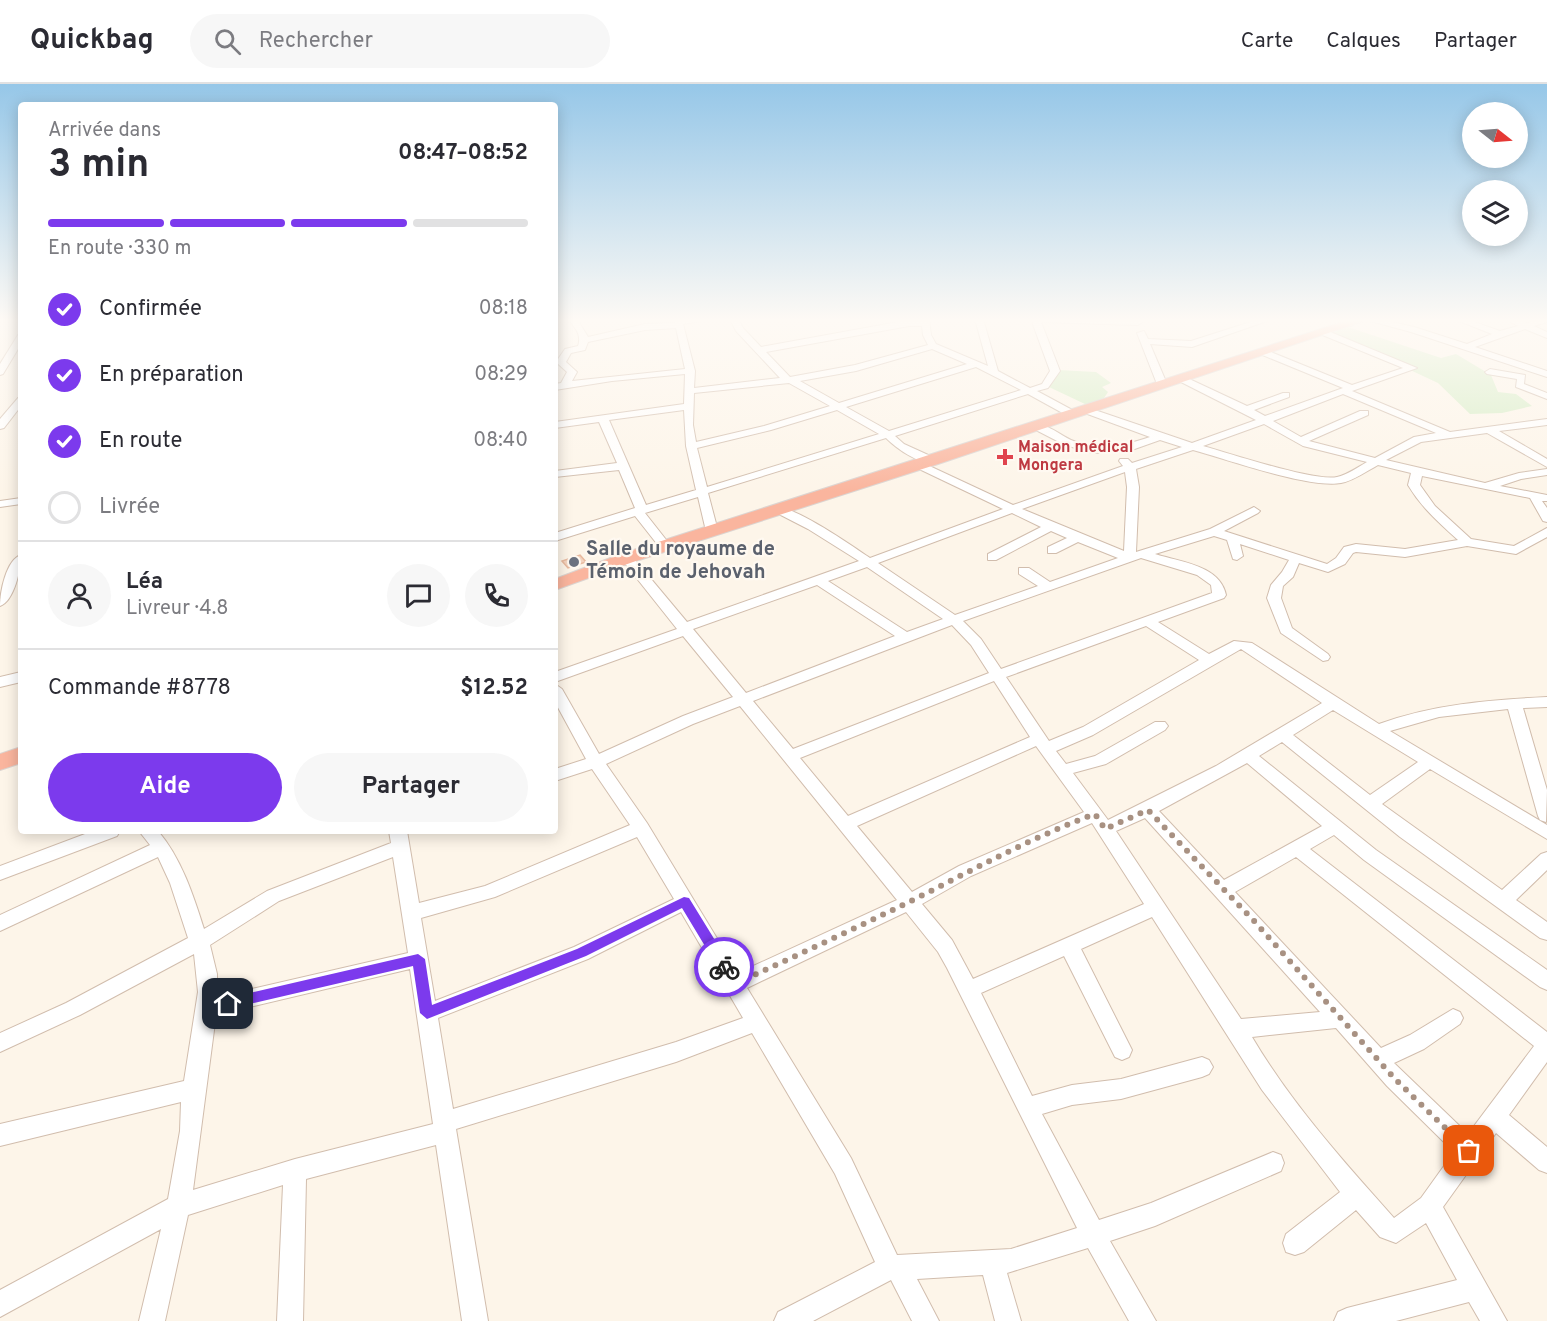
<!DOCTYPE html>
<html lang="fr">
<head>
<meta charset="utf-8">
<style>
	body { margin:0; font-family:Overpass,sans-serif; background:#f7f7f7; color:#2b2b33; height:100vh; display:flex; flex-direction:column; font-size:22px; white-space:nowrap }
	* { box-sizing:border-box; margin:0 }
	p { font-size:20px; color:#7c7c81 }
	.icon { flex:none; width:33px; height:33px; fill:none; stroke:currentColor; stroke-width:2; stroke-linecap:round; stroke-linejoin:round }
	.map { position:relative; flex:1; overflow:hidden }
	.details { position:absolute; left:18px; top:18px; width:540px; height:732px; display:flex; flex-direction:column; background:#fff; border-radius:6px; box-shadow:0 3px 15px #0003 }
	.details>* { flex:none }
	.needle { width:39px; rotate:107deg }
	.tools { position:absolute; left:1462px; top:18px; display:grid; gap:12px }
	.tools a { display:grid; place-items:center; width:66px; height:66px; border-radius:50%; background:#fff; box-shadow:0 3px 15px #0003; font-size:30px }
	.pin { position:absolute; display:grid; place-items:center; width:51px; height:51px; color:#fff; margin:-26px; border-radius:12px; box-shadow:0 3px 9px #0006 }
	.courier { position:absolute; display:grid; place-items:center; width:60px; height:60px; margin:-30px; border:4px solid #7c3aed; border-radius:50%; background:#fff; color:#222; box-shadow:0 2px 8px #0007 }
	.overview em { font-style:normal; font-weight:700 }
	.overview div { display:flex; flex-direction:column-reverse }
	.overview { display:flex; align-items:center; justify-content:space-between; height:102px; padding:0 30px }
	h1 { font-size:39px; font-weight:700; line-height:45px }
	.bar { display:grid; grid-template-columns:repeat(4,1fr); gap:9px 6px; align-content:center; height:72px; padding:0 30px }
	.bar i { height:8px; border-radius:4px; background:#e1e1e2 }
	.bar .on { background:#7c3aed }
	.bar p { grid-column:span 4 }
	.line { display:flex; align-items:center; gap:15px; padding:0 30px; border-top:2px solid #e1e1e2 }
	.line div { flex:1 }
	.round { display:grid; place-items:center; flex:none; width:63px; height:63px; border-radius:32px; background:#f7f7f7 }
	ol { padding:0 30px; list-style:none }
	li { display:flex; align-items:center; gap:18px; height:66px }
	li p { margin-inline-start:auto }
	li .icon { padding:6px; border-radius:50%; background:#7c3aed; color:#fff; stroke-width:4 }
	li:last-child { color:#7c7c81 }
	li i { width:33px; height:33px; border:3px solid #e1e1e2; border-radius:50% }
	.action { display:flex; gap:12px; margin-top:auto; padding:12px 30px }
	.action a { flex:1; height:69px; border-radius:36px; background:#7c3aed; color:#fff; font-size:24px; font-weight:700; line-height:69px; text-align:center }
	.action a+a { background:#f7f7f7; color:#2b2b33 }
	header { display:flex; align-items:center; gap:36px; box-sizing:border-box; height:84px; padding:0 30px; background:#fff; border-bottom:2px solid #e1e1e2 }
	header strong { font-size:28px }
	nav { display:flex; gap:33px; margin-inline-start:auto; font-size:21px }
	.search { width:420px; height:54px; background:#f7f7f7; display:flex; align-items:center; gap:15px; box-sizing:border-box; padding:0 21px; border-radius:33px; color:#7c7c81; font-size:22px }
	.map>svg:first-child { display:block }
</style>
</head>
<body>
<header>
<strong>Quickbag</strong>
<div class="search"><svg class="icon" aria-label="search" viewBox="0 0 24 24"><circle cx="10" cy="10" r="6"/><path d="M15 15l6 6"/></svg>Rechercher</div>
<nav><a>Carte</a><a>Calques</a><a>Partager</a></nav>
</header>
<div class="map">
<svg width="1547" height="1237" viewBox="0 0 1547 1237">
	<rect width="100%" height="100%" fill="#fdf5e9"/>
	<g fill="#d6edc6">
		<polygon points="1348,243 1441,274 1456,270 1491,291 1498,308 1516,310 1532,322 1502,329 1470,330 1438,299 1331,249"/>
		<polygon points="1058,286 1096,288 1111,299 1102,303 1108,308 1104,314 1087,321 1049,303"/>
	</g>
	<polygon fill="#f4d4bf" stroke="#e8ba9f" stroke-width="1.5" points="580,471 586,478 568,484 562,477"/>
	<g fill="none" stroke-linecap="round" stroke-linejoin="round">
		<defs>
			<g id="minor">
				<path d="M 568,235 L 577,235 L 588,253 L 645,240 L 675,239 L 674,235 L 712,235 L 683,240 L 695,287 L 694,304 L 780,294 L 736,247 L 730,235 L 738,235 L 743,244 L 761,263 L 909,236 L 929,235 L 931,251 L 936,260 L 988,282 L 975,235 L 983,235 L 998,287 L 1030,304 L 1042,300 L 1050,287 L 1031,235 L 1124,235 L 1142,238 L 1138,241 L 1041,238 L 1060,287 L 1048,304 L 1037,307 L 1076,328 L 1076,332 L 1068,332 L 1028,310 L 895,352 L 904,360 L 937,375 L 937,379 C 921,382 897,365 886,354 L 708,409 L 718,447 L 712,451 L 706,447 L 698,413 L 645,429 L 671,462 L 665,466 L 661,465 L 635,432 L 555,457 L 555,449 L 635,424 L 619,386 L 555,393 L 555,387 L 617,379 L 599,338 L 555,344 L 555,338 L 684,320 L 685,290 L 612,297 L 555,306 L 555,300 L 561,299 L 567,288 L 556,278 L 565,265 L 578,262 C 582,250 575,244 568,235 ZM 909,242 L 922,242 L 923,251 L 928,261 L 855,281 L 790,293 L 766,268 ZM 676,244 L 685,285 L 572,297 L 577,288 L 566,278 L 571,269 L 585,266 L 588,258 L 645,246 ZM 932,265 L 967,280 L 839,319 L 800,297 L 856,287 ZM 976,283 L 1021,306 L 889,347 L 846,323 ZM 789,299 L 830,322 L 764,342 L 696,358 L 693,341 L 694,309 ZM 684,326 L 686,362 L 696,406 L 646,421 L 609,336 ZM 837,326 L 879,350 L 707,403 L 697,364 L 771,346 Z"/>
				<polygon points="1260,235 1273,235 1192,263 1150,260 1167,300 1162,303 1157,300 1137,249 1144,247 1148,255 1191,257"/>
				<polygon points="1335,235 1348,235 1355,239 1351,242"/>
				<polygon points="1363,235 1378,235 1414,243 1467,260 1492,250 1454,235 1466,235 1500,247 1518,242 1506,235 1517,235 1526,239 1547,235 1547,238 1534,242 1547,248 1547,254 1525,245 1475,263 1547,287 1547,293 1411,248"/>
				<path d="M 1323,245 L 1417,284 L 1352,307 L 1450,348 L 1547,335 L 1547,341 L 1499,347 L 1547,375 L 1547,383 L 1487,349 L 1421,358 L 1386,376 L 1485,399 L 1519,389 L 1547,385 L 1547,391 L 1521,395 L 1500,402 L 1547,411 L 1547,417 L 1542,417 L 1547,424 L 1547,438 L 1543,437 L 1530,414 L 1422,392 L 1420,401 L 1435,422 L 1471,455 L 1514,462 L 1547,444 L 1547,453 L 1516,470 L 1467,462 L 1405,473 L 1356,468 L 1353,469 L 1345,480 L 1328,488 L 1299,479 L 1293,493 L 1283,502 L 1281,514 L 1292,544 L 1328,570 L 1330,573 L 1328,576 L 1323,577 L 1281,549 L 1267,514 L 1271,501 L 1282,488 L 1289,476 L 1240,460 L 1243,472 L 1237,476 L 1233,475 L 1227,456 L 1214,452 L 1155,470 C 1180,478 1220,481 1226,511 L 1224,514 L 1158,538 L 1209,570 L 1234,557 L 1252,559 L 1379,640 C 1433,620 1490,616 1547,613 L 1547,623 L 1523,624 L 1547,706 L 1546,738 L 1540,736 L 1538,732 L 1508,625 L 1439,633 L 1390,647 L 1547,741 L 1547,755 L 1430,685 L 1382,720 L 1502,806 L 1541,770 L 1547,768 L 1547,786 L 1516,816 L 1547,838 L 1547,856 L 1540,854 L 1400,753 L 1282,658 L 1259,672 L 1376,766 L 1547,886 L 1547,906 L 1540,903 L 1364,776 L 1334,751 L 1310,765 L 1547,948 L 1547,978 L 1509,1031 L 1547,1063 L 1547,1089 L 1539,1086 L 1496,1049 L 1443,1123 L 1507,1237 L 1480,1237 L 1469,1218 L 1396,1237 L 1334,1237 L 1338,1228 L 1347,1224 L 1457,1196 L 1426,1139 L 1396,1159 L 1380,1153 L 1356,1126 L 1304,1168 L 1295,1171 L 1286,1168 L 1283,1159 L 1286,1150 L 1340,1108 L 1262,1006 L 1152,833 L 1081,865 L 1132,966 L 1129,973 L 1122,976 L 1115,973 L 1064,872 L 981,909 L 1032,1012 L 1072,1001 L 1121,995 L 1202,973 L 1209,976 L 1213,983 L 1209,990 L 1202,993 L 1121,1015 L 1072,1021 L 1042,1030 L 1099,1136 L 1151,1119 L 1273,1068 L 1281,1071 L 1284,1079 L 1281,1087 L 1155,1142 L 1110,1157 L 1156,1237 L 1129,1237 L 1088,1164 L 1007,1189 L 1021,1237 L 995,1237 L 983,1191 L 917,1195 L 939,1237 L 912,1237 L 891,1196 L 813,1237 L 774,1237 L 778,1228 L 875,1178 L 835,1090 L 752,949 L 676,978 L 456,1045 L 488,1237 L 462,1237 L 436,1061 L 306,1095 L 303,1237 L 277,1237 L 283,1101 L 188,1131 L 165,1237 L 139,1237 L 161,1145 L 0,1233 L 0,1206 L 168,1115 L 180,1047 L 181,1018 L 0,1062 L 0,1040 L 184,997 L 198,908 L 194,870 L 80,931 L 0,968 L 0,949 L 66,919 L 188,854 L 170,799 L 158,773 L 0,847 L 0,831 L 150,761 L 139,747 L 158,747 C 181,774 193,810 204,845 L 267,807 L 391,759 L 389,747 L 407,747 L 419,819 L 485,802 L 630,741 L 592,685 L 555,697 L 555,685 L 586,675 L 555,618 L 555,600 L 562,605 L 599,670 L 683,632 L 733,613 L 683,552 L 555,598 L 555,588 L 677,545 L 623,477 L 623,471 L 631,471 L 687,538 L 859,477 L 808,445 L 773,427 L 773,423 C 791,419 852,462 870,474 L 1003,425 L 915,383 L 915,379 L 923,379 L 1013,421 L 1123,382 L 1119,377 L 1120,375 L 1128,375 L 1132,379 L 1182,363 L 1160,356 L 1129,367 L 1093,369 L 1065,361 L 1032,344 L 1032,340 C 1045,338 1060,351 1071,356 C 1099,368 1123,362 1150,353 L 1082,328 L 1081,326 L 1086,323 L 1192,359 L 1256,336 L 1179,297 L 1179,293 L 1185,293 L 1247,322 L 1283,309 L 1289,309 L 1289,313 L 1254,326 L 1265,332 L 1343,304 L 1260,270 L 1260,266 L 1266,266 L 1352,301 L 1403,284 L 1320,250 L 1319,248 ZM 1343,310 L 1436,349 L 1414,353 L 1375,374 L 1309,357 L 1368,331 L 1368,327 L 1360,327 L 1301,353 L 1273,337 ZM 1264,340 L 1303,362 L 1367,378 C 1358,383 1347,391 1337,393 C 1315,398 1229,369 1203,362 ZM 1193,366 C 1226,375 1310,405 1341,399 C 1353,397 1367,387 1378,381 L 1411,389 L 1408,401 C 1421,423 1439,439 1458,456 L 1405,465 L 1356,460 L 1344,463 L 1336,474 L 1327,480 L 1224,447 L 1258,429 L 1260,427 L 1254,423 L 1210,445 L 1136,468 L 1139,403 L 1136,385 ZM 1125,388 L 1127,403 L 1124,467 L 1022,425 ZM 1012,429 L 1041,443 L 988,470 L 988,476 L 996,476 L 1051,447 L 1067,454 L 1048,463 L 1048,469 L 1056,469 L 1078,458 L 1118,474 L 1050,498 L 1029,484 L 1019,484 L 1019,490 L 1038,502 L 955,531 L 878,479 ZM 1141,474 L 1197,491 L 1211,501 L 1212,509 L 1001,585 L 981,555 L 963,537 ZM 867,483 L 943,535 L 907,548 L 828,497 ZM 817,501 L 895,552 L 746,609 L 693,545 ZM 952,541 L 971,561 L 989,589 L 793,665 L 753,617 ZM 1146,542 L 1199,576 L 1083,643 L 1049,657 L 1006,593 ZM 1241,565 L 1322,619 L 1216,682 L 1108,736 L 1073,689 L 1106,680 L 1165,646 L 1168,642 L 1165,638 L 1155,638 L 1095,672 L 1066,680 L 1056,667 L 1093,651 ZM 994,597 L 1030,653 L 848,732 L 800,674 ZM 740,622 L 897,816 L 738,889 L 647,739 L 606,680 L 693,640 ZM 1333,626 L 1418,678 L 1370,711 L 1293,651 ZM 1036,662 L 1084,728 L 959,782 L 912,808 L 857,742 ZM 1247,679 L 1322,742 L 1224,796 L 1159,727 ZM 1145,734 L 1320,928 L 1241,935 L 1116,747 ZM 1092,739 L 1144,820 L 973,895 L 952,856 L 922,820 L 971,792 ZM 637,753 L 674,815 L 574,863 L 435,917 L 421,834 L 495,813 ZM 393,773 L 408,869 L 217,913 L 217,890 L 210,861 L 279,817 ZM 1296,773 L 1534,962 L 1468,1050 L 1394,979 L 1424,965 L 1460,940 L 1463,934 L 1460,928 L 1453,925 L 1410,951 L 1381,964 L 1235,808 ZM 681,828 L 743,934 L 676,958 L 453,1025 L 438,934 L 588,875 ZM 906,828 L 938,868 L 947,884 L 1077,1144 L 1011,1165 L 897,1171 L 851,1074 L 747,904 ZM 410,885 L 433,1040 L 295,1075 L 193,1106 L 216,931 ZM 1336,944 L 1387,1002 L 1454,1068 L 1421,1114 L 1394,1134 C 1343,1077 1291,1019 1252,953 Z"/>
				<polygon points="21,250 21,260 3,290 0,291 0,280 18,251"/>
				<polygon points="1490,285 1525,291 1524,300 1547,309 1547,315 1516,303 1517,295 1487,290 1485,288"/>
				<polygon points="21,313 21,322 4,344 0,345 0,335 18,314"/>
				<polygon points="21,414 21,420 0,423 0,417"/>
				<path d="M 21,471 C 21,485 14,517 0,522 C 0,508 6,476 21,471 Z"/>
				<polygon points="21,588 21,598 0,603 0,593"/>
				<polygon points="93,747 120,747 117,752 0,796 0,782"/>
			</g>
			<g id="highway">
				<polygon points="1352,235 1370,235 938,380 633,478 555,506 555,495 621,470"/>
				<polygon points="21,663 21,679 0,686 0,670"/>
			</g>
		</defs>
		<use href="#minor" stroke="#d1bdad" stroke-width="2"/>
		<use href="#highway" stroke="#dcd4d0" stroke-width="2"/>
		<use href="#minor" fill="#fff" fill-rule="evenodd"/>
		<use href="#highway" fill="#fab59e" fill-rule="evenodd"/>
	</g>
	<linearGradient id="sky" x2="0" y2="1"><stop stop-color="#96c7e8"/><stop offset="0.58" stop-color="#fefaf5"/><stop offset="1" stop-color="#fefaf5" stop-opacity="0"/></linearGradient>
	<rect width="1547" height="408" fill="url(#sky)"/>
	<polygon fill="#7c3aed" points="684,813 689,814 729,879 729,887 720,887 682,824 586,872 427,935 420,929 413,882 228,925 221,920 228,914 418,870 425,875 432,921 577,865"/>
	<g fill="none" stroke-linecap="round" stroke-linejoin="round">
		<path stroke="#a89182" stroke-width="6" stroke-dasharray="0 10.8" d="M 724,883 L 735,900 C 793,873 852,846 909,818 C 971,787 1030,754 1095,730 L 1105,745 L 1148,726 L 1255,838 L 1395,995 L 1469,1067"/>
	</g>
	<path fill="#e0444e" stroke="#fff9f1" stroke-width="2" d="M1002 364h6v6h6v6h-6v6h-6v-6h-6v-6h6z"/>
	<circle fill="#6b7280" stroke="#fff9f1" stroke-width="2" cx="574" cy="478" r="6"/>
	<g text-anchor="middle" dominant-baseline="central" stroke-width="4.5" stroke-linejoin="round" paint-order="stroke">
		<g font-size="16" font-weight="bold" fill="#be3a42" stroke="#fff9f1" text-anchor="start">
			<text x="1018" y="364">Maison médical<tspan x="1018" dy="18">Mongera</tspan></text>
		</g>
		<g font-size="20" font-weight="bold" fill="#5b616d" stroke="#fff9f1" text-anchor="start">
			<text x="586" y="466">Salle du royaume de<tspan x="586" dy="23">Témoin de Jehovah</tspan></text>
		</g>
	</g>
</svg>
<div class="tools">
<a><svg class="needle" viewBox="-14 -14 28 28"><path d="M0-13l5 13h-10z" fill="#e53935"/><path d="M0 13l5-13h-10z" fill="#7c7c81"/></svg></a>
<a><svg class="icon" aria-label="layers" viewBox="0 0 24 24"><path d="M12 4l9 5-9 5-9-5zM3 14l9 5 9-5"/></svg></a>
</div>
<div class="pin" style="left:1469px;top:1067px;background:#ea580c"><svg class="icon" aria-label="bag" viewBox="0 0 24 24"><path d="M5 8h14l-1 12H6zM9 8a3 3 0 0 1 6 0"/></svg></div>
<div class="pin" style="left:228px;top:920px;background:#1f2937"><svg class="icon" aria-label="home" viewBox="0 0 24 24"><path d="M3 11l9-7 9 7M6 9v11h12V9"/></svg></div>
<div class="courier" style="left:724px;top:883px"><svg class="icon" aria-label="bike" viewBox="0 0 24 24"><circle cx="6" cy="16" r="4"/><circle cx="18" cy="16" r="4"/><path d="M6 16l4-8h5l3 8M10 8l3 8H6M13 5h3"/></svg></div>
<section class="details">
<div class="overview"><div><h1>3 min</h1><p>Arrivée dans</p></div><em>08:47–08:52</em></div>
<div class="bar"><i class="on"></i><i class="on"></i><i class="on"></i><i></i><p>En route · 330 m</p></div>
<ol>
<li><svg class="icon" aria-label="check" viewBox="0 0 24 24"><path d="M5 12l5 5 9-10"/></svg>Confirmée<p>08:18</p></li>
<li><svg class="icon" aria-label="check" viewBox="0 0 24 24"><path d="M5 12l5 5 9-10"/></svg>En préparation<p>08:29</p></li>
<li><svg class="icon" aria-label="check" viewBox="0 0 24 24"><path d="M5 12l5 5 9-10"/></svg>En route<p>08:40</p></li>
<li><i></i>Livrée</li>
</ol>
<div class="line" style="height:108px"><a class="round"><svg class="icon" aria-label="person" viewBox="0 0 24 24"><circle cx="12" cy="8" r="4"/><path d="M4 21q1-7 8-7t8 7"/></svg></a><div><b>Léa</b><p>Livreur · 4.8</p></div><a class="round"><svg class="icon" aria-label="chat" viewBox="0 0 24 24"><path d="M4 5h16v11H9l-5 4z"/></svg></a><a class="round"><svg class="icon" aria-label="phone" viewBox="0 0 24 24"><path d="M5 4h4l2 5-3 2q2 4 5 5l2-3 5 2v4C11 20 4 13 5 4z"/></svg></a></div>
<div class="line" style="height:78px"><div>Commande #8778</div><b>$12.52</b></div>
<div class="action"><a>Aide</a><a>Partager</a></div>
</section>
</div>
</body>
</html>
